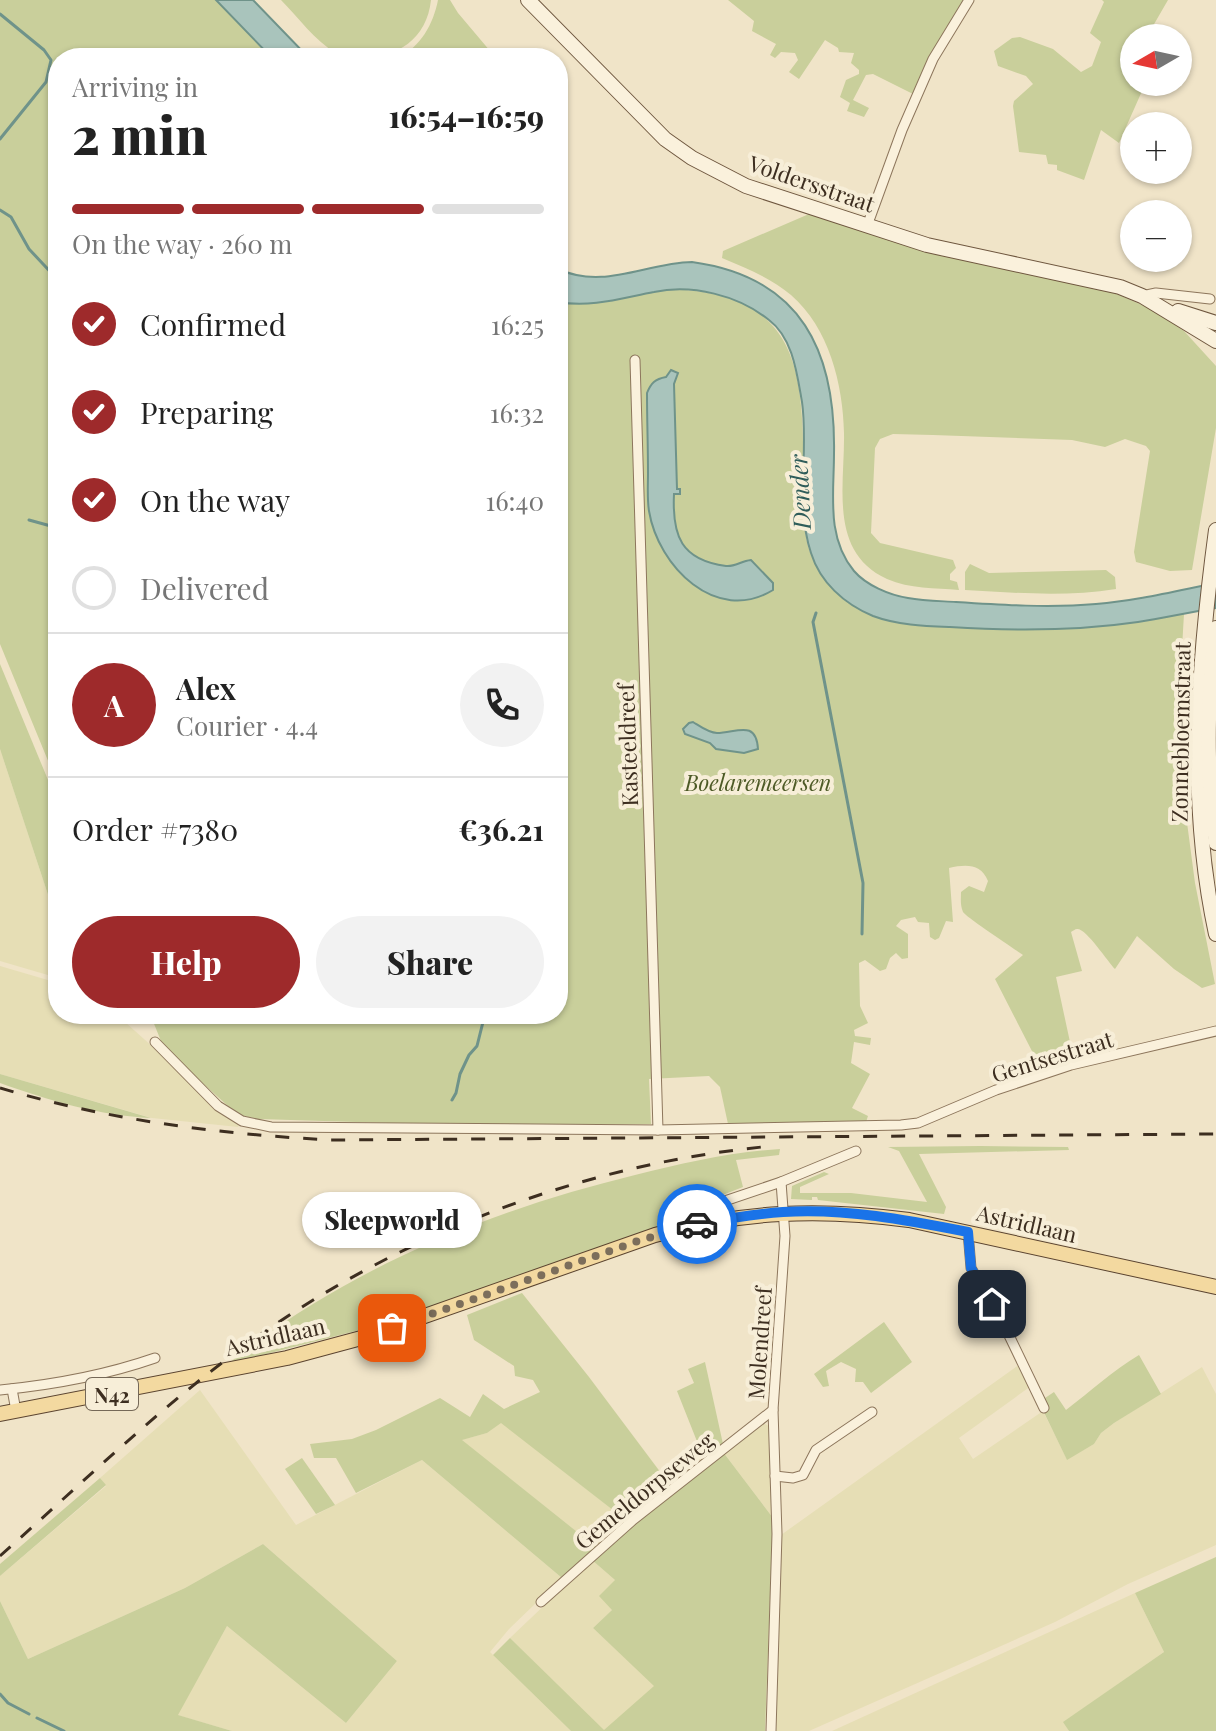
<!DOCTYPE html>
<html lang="en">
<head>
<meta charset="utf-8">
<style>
	body { margin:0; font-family:"Playfair Display",serif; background:#f2f2f2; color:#222; height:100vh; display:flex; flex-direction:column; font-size:30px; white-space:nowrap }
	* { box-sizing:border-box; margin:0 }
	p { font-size:26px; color:#767676 }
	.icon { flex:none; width:44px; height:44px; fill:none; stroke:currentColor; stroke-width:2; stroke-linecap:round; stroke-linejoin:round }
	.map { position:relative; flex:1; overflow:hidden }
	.sheet { position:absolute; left:48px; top:48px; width:520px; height:976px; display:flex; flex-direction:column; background:#fff; border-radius:32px; box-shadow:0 2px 6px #0004 }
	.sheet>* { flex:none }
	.needle { width:52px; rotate:261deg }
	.buttons { position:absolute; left:1120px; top:24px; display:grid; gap:16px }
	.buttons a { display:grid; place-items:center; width:72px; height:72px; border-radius:50%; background:#fff; box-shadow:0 2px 6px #0004; font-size:40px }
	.pin { position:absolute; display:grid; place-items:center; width:68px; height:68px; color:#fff; margin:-34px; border-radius:16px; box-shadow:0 4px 12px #0006 }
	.courier { position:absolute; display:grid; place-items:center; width:80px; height:80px; margin:-40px; border:6px solid #1a73e8; border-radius:50%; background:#fff; color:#222; box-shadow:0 2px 10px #0007 }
	.bubble { position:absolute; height:56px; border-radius:28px; background:#fff; box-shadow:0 2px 6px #0004; font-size:26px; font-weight:800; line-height:56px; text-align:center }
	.headline em { font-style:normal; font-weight:800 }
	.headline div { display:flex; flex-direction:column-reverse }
	.headline { display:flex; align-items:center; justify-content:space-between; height:136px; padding:0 24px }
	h1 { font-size:52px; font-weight:800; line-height:60px }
	.bar { display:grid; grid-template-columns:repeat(4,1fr); gap:12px 8px; align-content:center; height:96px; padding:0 24px }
	.bar i { height:10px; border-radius:6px; background:#e0e0e0 }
	.bar .current { background:#9e2a2b }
	.bar p { grid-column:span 4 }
	.line { display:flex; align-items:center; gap:20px; padding:0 24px; border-top:2px solid #e0e0e0 }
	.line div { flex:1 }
	.round { display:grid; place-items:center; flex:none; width:84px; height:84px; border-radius:42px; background:#f2f2f2 }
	ol { padding:0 24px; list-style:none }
	li { display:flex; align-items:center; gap:24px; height:88px }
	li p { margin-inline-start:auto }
	li .icon { padding:8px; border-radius:50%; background:#9e2a2b; color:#fff; stroke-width:4 }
	li:last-child { color:#767676 }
	li i { width:44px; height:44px; border:4px solid #e0e0e0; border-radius:50% }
	.primary-button { display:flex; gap:16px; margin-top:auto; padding:16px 24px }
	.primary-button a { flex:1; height:92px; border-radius:48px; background:#9e2a2b; color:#fff; font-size:32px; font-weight:800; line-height:92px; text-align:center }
	.primary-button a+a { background:#f2f2f2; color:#222 }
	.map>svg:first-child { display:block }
</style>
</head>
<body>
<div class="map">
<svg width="1216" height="1731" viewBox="0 0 1216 1731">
	<rect width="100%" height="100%" fill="#f0e4c8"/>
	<g fill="#e6deb5">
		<polygon points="0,749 58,925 58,978 0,961"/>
		<polygon points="0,966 58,983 58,1014 116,1014 239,1124 238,1127 152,1118 0,1074"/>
		<polygon points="1020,1364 1031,1386 959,1438 973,1459 1043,1411 1067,1459 1094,1444 1101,1433 1114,1423 1202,1367 1216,1394 1216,1545 1128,1584 1055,1622 809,1731 776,1731 781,1535"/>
		<polygon points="200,1390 296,1525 422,1460 562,1578 509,1629 490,1652 571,1731 232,1731 177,1715 227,1626 346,1723 397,1661 263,1544 185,1588 28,1659 0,1601 0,1576 106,1486 100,1478"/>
		<polygon points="501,1422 627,1521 596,1547 461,1440 487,1433"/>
		<polygon points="763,1423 771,1427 773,1518 723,1452"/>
		<polygon points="592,1560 615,1580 612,1610 593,1628 655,1686 604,1731 510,1638"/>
		<polygon points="1135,1593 1164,1652 1064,1722 1069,1731 832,1731"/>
	</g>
	<g fill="#c9cf9b">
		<polygon points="0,0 216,0 272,58 58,58 58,785 0,644"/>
		<path d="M 281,0 L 431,0 C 427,39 397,58 361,58 C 351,58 344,58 336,53 C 315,41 298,17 281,0 Z"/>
		<path d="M 438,0 L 450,0 L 458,13 L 496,58 L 398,58 C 421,46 433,25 438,0 Z"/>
		<polygon points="728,0 965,0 932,55 913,94 873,74 866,75 853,100 869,108 864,117 847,111 850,103 840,97 846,80 859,74 859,70 851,63 854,53 839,52 838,48 825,40 799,79 789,72 798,60 795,53 781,52 775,58 770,55 776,44 752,31 754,21"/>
		<polygon points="1102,0 1168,0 1146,38 1134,38 1132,63 1134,65 1134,82 1146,82 1119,143 1101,130 1084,180 1057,170 1057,165 1048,164 1046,155 1019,152 1013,106 1014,101 1033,84 1026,76 998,66 994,51 1012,38 1020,37 1053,49 1081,72 1092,66 1101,42 1090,33 1104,2"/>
		<path d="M 809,214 L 935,254 L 1112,292 L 1156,311 L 1184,331 L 1216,366 L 1216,428 L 1192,570 L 1170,571 L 1136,562 L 1134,552 L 1150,451 L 1146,446 L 1125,439 L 1105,447 L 1072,440 L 933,435 L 893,434 L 880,439 L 875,448 L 871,533 L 880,543 L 953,560 L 956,568 L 950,574 L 950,580 L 957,582 L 959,590 C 935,588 910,589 887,579 C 828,552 845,485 844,433 C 843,384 829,328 791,295 C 771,278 746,268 722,258 L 723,251 Z"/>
		<path d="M 670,289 C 812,293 802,387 804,496 C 805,514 803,540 812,556 C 825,576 850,605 872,615 C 901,628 936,626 967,627 C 1041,628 1111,627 1184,614 L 1179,699 L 1186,815 L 1195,883 L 1215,984 L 1202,988 L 1174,969 L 1137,936 L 1115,969 C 1108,962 1086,928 1077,929 C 1075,929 1073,931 1071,932 L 1082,971 L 1056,977 L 1073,1056 L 1037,1068 L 1034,1055 L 995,979 L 1023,955 C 1013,948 966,917 963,912 C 960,905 961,899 961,892 L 969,886 L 984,892 L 988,881 C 981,864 967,864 949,868 L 953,922 L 946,921 L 939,938 L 935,940 L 930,937 L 929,923 L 918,922 L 915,917 L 901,920 L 896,926 L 908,934 L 908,958 L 902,959 L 896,953 L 890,958 L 886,969 L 880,971 L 865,960 L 859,963 L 860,1006 L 868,1023 L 854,1030 L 855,1036 L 871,1038 L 870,1045 L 854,1042 L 851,1063 L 870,1074 L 852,1108 L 868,1116 L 866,1122 L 728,1124 L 720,1087 L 709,1076 L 649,1079 L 651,1124 L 454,1125 L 258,1119 L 238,1115 L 198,1079 L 161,1041 L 150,1014 L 558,1014 L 558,302 L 606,302 Z"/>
		<path d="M 970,564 L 989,573 L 1106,570 L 1115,577 L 1116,589 C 1067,597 1015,593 965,590 L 965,572 Z"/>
		<polygon points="0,664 58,804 58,925 0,749"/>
		<path d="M 0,1074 L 151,1118 C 101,1116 47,1100 0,1083 Z"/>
		<polygon points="980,1146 1068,1147 1069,1150 919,1154 946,1207 944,1214 818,1200 817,1197 812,1197 812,1200 791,1199 792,1186 824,1172 829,1174 800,1187 800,1193 851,1193 927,1202 899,1151 888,1147"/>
		<path d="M 780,1149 L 779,1155 L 736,1160 L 743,1187 L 692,1207 L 675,1222 L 371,1327 L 228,1364 C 345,1269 491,1210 635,1175 C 683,1163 731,1152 780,1149 Z"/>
		<polygon points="522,1293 589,1377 670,1485 627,1521 501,1423 487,1433 462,1440 596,1547 562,1578 422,1460 356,1493 336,1458 314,1458 310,1444 352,1439 376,1430 440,1398 470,1417 483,1394 504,1409 540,1392 533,1380 515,1376 514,1366 474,1340 467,1315"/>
		<polygon points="884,1322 912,1362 871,1393 863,1382 855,1382 856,1369 841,1362 826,1371 829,1386 823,1387 814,1374"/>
		<path d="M 1139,1355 L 1161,1394 L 1114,1423 L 1101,1433 L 1094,1444 L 1067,1460 L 1039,1402 L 1054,1392 L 1066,1410 C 1091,1391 1112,1371 1139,1355 Z"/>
		<polygon points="705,1362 723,1444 704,1459 677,1391 694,1383 688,1369"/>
		<polygon points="723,1452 773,1518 765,1731 571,1731 493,1655 510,1638 604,1730 654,1686 593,1628 612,1610 599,1596 615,1580 592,1560"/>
		<polygon points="302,1458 335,1505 316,1514 285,1469"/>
		<polygon points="100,1478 106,1485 0,1576 0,1564"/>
		<polygon points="263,1544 397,1661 346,1723 227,1626 178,1715 232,1731 0,1731 0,1601 28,1659 185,1588"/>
		<polygon points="1216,1557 1216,1731 1069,1731 1063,1722 1164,1652 1135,1593"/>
	</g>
	<g fill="#a9c4bc" stroke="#6f938a" stroke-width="2">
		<polygon points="216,0 253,0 309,58 272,58"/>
		<path d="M 692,262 C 802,277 836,352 834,454 C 834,494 826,537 854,571 C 866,585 889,595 908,598 C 924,601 940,601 956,602 C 1002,605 1050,608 1096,604 C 1136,601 1176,591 1216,583 L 1216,608 C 1190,612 1164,618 1138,622 C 1077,631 1012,631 950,627 C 925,626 897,625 873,616 C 844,604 820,582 811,553 C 795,505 809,451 802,402 C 797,374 793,338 769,320 C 738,295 692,284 654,292 C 622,298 591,308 558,302 L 558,269 C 604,290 645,263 692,262 Z"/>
		<path d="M 671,370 L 678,373 L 674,384 L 677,489 L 680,489 L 680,494 L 674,494 C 672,536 681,560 726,566 C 735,567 741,561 751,560 L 773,583 L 773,590 C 716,625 658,566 649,511 C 647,499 648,485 648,473 C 648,446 647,420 647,393 C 651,383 655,379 666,377 Z"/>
		<path d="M 693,722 C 701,727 709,733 717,733 C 736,733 756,719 758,749 L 744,753 L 716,749 L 710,743 L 685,734 L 683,729 L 689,723 Z"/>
	</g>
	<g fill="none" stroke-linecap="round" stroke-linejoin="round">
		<g stroke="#6f938a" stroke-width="3">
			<polyline points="0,14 44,50 51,60 46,82 0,139"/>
			<polyline points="0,210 11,217 29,249 58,280"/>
			<polyline points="29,520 58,528"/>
			<polyline points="816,613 813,622 863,883 862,934"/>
			<polyline points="452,1100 456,1093 460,1074 469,1055 477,1046 485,1014"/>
			<polyline points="0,1694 8,1703 29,1714"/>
			<polyline points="37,1718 64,1731"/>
		</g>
		<defs>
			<g id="street">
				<polyline points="867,226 902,130 933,59 969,0"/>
				<polyline points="1142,296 1156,293 1210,299"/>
				<polyline points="635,360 658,1130"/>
				<polyline points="155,1042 218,1106 242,1121 271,1127 658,1130 901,1125 918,1123 996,1090 1071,1065 1216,1031"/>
				<polyline points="688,1226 704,1208 781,1182 856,1151"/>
				<polyline points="968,1232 971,1268 1005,1327 1044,1408"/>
				<polyline points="12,1389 16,1411"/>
				<path d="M 0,1390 C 52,1385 106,1375 155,1358"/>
				<polyline points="775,1476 793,1478 803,1475 816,1450 872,1412"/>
				<polyline points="541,1602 633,1520 773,1410"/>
				<polyline points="771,1731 777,1534 773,1410 785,1236 781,1182"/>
			</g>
			<g id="secondary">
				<polyline points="528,0 665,139 692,158 746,186 927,245 1120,287 1142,296 1216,341"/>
				<polyline points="1178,311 1216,323"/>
				<path d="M 1216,530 C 1198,664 1187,800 1216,934"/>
				<path d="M 1216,628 C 1207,699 1206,773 1216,843"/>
			</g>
			<path id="primary" d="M 0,1414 L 287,1358 L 365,1337 L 655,1235 C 741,1211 820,1208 909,1220 L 1216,1287"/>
		</defs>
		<use href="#street" stroke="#8d765c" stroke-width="11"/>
		<use href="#secondary" stroke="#6f573f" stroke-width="16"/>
		<use href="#primary" stroke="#5b4430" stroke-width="16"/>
		<use href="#street" stroke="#faf1dc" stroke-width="9"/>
		<use href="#secondary" stroke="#faf1dc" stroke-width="14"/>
		<use href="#primary" stroke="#f3d9a0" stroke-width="14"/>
		<g stroke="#3d2e20" stroke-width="3" stroke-dasharray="14 14" stroke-linecap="butt">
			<path d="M 0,1088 C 108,1120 218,1134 331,1140 L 1216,1134"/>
			<path d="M 0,1556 C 80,1485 157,1410 243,1347 C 394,1237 576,1166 762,1147"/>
		</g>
	</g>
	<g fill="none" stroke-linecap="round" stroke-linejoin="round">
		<polyline stroke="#7c6e5b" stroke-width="8" stroke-dasharray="0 14.4" points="392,1328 638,1241 697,1224"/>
		<path stroke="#1a73e8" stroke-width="10" d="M 697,1224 C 725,1219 754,1214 783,1212 C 845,1208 907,1220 968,1232 L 971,1268 L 992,1304"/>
	</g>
	<g text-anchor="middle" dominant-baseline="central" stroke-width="8" stroke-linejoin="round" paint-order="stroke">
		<rect fill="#f7eed8" stroke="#756857" stroke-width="2" x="86" y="1378" width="52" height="32" rx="6"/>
		<g font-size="20" font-weight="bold" fill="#3d2e20">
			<text x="112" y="1394">N42</text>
		</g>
		<g font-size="22" fill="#3d2e20" stroke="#f7eed8">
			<text transform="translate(812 183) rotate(19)">Voldersstraat</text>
			<text transform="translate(1180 732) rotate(-89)">Zonnebloemstraat</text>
			<text transform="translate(627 745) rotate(-92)">Kasteeldreef</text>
			<text transform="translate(1052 1056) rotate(-17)">Gentsestraat</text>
			<text transform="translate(1027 1223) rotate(13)">Astridlaan</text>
			<text transform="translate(275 1336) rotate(-13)">Astridlaan</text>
			<text transform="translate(759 1343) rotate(-86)">Molendreef</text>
			<text transform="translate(644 1490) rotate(-39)">Gemeldorpseweg</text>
		</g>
		<g font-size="22" font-style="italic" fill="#4d5a26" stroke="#f7eed8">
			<text x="758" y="782">Boelaremeersen</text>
		</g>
		<g font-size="24" font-style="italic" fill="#2f5d5a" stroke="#f7eed8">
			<text transform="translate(799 492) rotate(-93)">Dender</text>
		</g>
	</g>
</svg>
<div class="buttons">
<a><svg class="needle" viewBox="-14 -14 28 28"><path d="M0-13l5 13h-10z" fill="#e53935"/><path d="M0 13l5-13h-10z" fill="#767676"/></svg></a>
<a>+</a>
<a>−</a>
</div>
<div class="pin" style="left:392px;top:1328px;background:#ea580c"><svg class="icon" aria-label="bag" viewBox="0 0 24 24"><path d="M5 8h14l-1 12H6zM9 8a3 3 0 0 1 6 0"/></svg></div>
<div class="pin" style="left:992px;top:1304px;background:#1f2937"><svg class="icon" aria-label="home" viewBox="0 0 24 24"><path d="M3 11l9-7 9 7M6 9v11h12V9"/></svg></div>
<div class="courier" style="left:697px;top:1224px"><svg class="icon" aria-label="car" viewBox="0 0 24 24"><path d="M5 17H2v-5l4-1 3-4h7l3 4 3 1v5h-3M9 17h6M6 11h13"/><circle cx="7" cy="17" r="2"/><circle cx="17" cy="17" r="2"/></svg></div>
<div class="bubble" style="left:302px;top:1192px;width:180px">Sleepworld</div>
<section class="sheet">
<div class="headline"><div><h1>2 min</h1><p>Arriving in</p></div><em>16:54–16:59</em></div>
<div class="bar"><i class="current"></i><i class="current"></i><i class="current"></i><i></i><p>On the way · 260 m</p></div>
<ol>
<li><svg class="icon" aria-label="check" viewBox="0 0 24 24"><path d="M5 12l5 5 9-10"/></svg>Confirmed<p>16:25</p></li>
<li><svg class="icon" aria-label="check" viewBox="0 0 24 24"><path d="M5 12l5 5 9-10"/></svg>Preparing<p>16:32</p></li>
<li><svg class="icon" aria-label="check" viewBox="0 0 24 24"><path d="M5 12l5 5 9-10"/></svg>On the way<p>16:40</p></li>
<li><i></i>Delivered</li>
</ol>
<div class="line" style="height:144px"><b class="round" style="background:#9e2a2b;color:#fff">A</b><div><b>Alex</b><p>Courier · 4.4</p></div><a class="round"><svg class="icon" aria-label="phone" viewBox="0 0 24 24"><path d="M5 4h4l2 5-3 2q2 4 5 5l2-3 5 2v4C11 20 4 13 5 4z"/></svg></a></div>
<div class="line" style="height:104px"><div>Order #7380</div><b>€36.21</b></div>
<div class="primary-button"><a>Help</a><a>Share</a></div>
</section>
</div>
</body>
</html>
